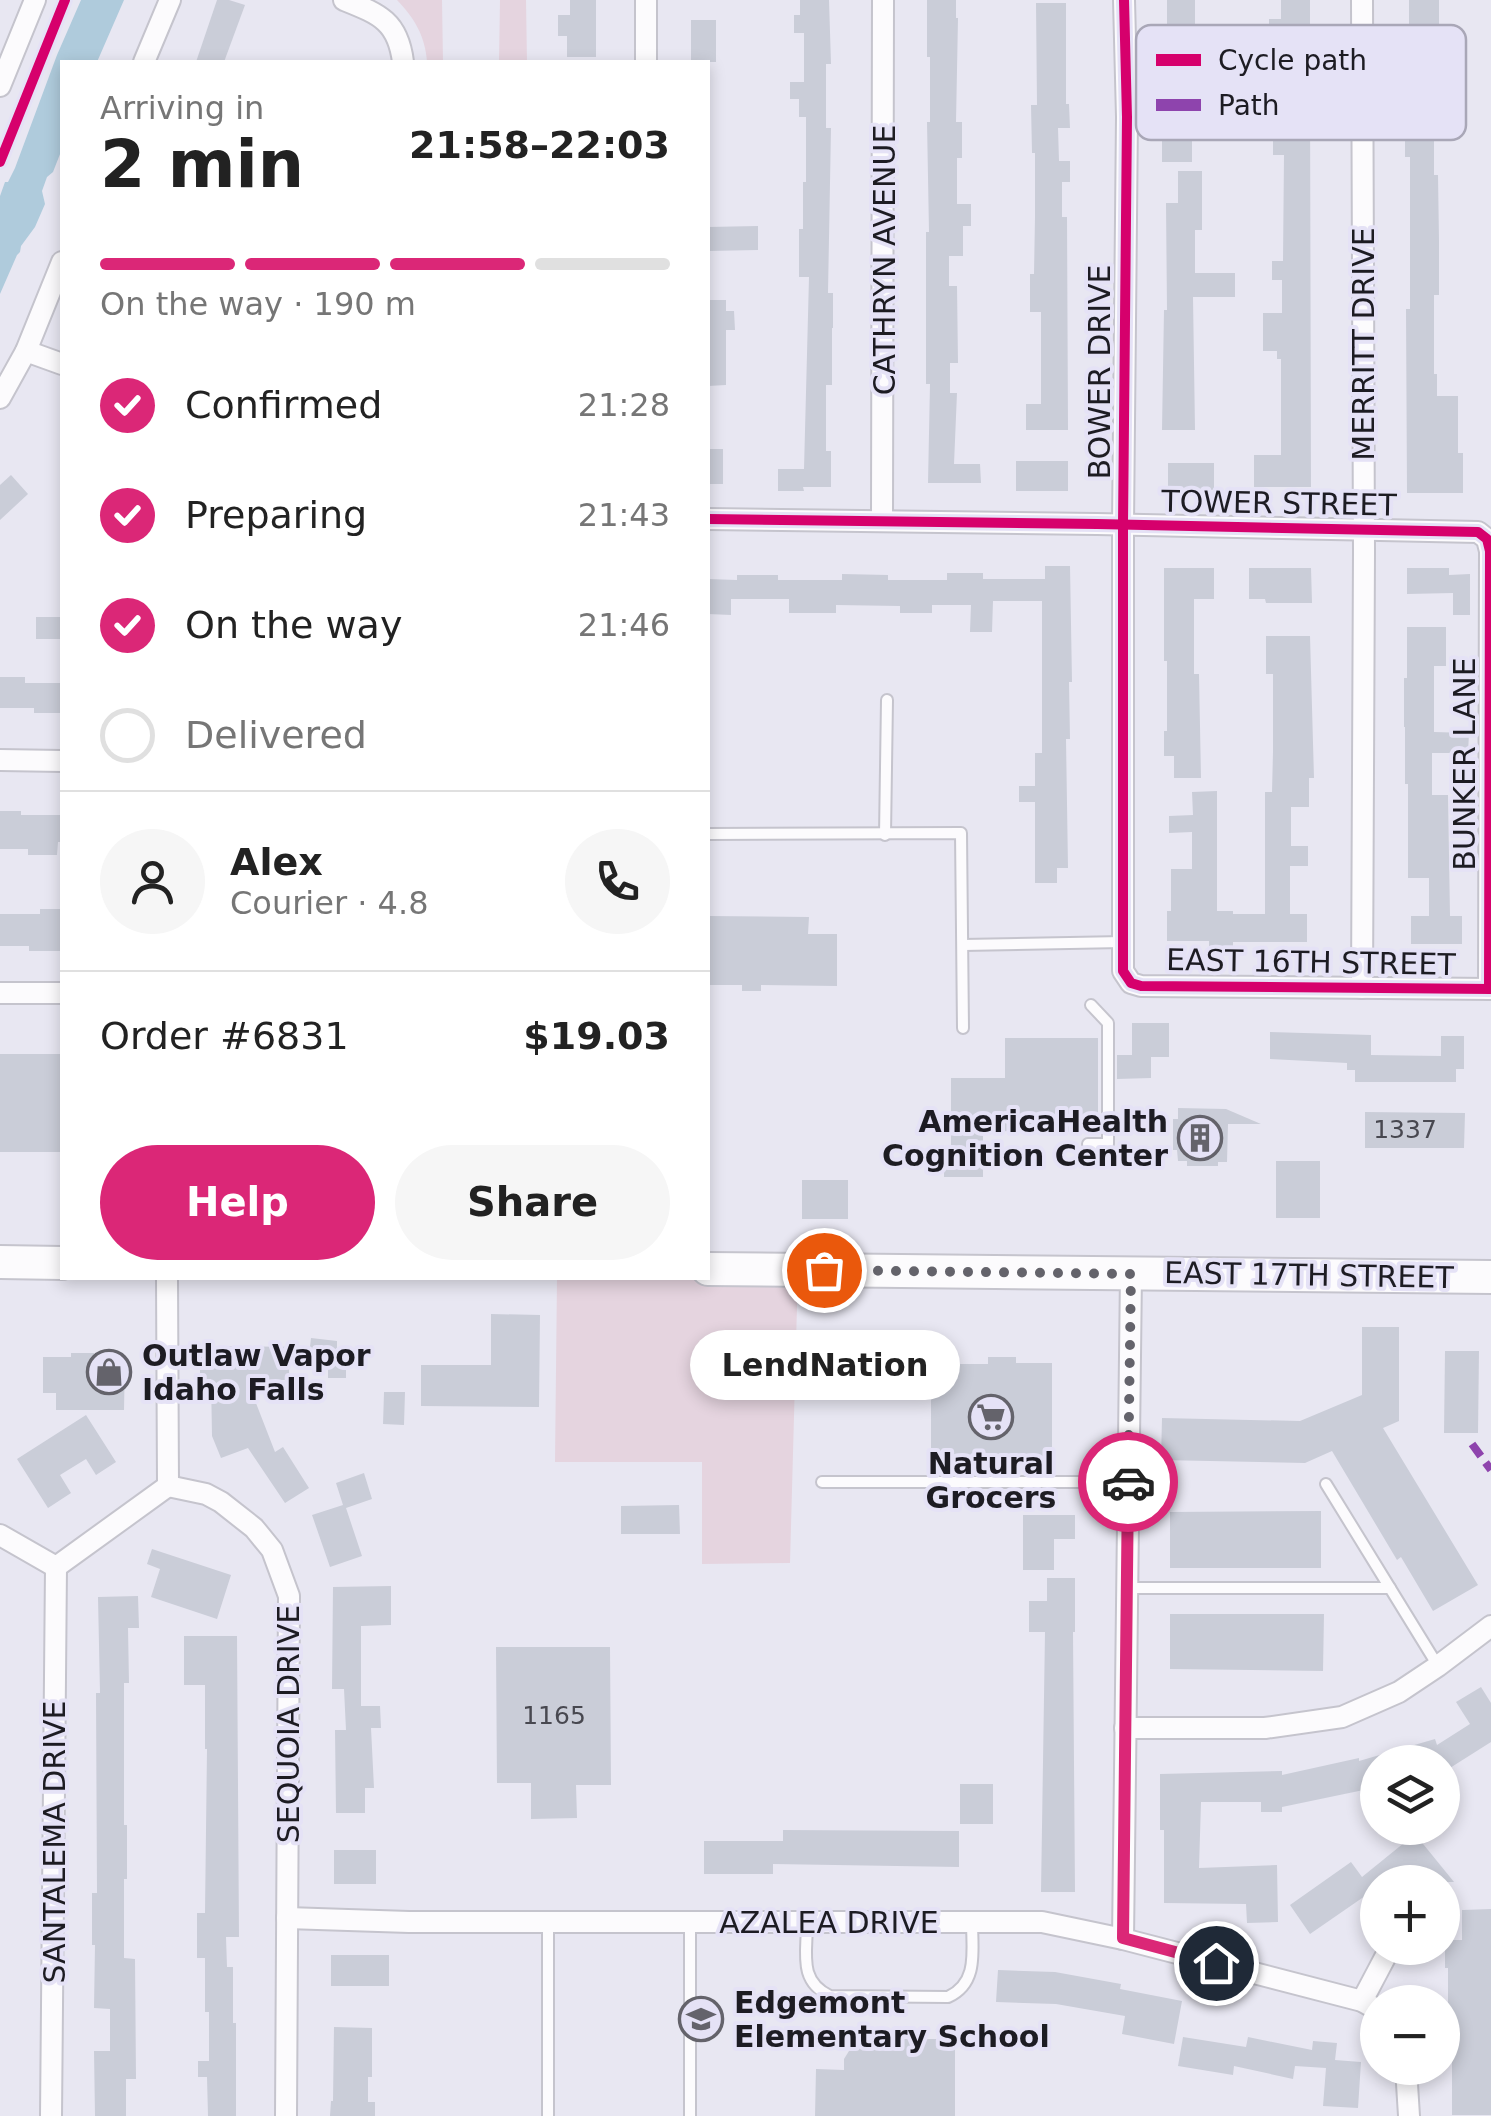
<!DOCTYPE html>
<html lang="en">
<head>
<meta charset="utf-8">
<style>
	body { margin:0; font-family:"DejaVu Sans",sans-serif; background:#f6f6f6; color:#222; height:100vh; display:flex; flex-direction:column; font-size:38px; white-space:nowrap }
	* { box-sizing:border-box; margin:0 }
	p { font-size:32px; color:#767676 }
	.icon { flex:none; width:55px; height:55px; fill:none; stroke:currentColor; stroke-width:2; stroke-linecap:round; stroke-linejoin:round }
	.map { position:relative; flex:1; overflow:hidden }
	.sheet { position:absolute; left:60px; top:60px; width:650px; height:1220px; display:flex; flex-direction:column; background:#fff; border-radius:0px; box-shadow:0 5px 15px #0003 }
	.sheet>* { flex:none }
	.buttons { position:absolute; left:1360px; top:1745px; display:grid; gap:20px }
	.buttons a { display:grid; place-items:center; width:100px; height:100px; border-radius:50%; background:#fff; box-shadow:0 5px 15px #0003; font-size:50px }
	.pin { position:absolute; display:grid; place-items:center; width:85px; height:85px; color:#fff; margin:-42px; border:5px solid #fff; border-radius:50%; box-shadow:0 2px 10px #0007 }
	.courier { position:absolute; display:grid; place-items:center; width:100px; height:100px; margin:-50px; border:8px solid #db2777; border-radius:50%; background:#fff; color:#222; box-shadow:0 2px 12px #0007 }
	.bubble { position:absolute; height:70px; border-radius:35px; background:#fff; box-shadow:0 5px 15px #0003; font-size:32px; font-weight:600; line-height:70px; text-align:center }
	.head em { font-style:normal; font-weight:600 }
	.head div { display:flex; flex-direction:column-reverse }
	.head { display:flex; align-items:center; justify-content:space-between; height:170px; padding:0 40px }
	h1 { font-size:65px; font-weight:600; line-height:75px }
	.bar { display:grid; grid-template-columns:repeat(4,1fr); gap:15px 10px; align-content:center; height:120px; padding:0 40px }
	.bar i { height:12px; border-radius:8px; background:#e0e0e0 }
	.bar .on { background:#db2777 }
	.bar p { grid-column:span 4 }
	.line { display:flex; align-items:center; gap:25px; padding:0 40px; border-top:2px solid #e0e0e0 }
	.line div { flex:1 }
	.round { display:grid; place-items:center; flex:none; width:105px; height:105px; border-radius:52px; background:#f6f6f6 }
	ol { padding:0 40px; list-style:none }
	li { display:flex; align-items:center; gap:30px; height:110px }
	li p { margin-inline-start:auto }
	li .icon { padding:10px; border-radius:50%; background:#db2777; color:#fff; stroke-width:4 }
	li:last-child { color:#767676 }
	li i { width:55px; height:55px; border:5px solid #e0e0e0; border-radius:50% }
	.button { display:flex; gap:20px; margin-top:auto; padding:20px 40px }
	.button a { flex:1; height:115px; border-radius:60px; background:#db2777; color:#fff; font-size:40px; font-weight:600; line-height:115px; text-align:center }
	.button a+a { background:#f6f6f6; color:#222 }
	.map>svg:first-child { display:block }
</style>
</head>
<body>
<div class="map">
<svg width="1491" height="2116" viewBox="0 0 1491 2116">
	<rect width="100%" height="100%" fill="#e8e7f2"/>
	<g fill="#e5d4df">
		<path d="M 397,0 L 442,0 L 443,62 L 427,62 C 425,36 415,19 397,0 Z"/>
		<polygon points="500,0 526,0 527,62 499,62"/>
		<polygon points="798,1270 790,1563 702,1564 702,1462 555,1462 557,1278 708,1278"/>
	</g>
	<polygon fill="#afcbdc" points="81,0 124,0 97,62 62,62 62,149 53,172 47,177 42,191 45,204 35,227 21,246 20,252 17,255 0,294 0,196 5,182 8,182 15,168 57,55"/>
	<g fill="#cacdd8">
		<polygon points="217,0 229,0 245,5 224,62 196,62"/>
		<polygon points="570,0 596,0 596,57 567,57 567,36 558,36 558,15 570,15"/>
		<polygon points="800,0 829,0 831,64 826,64 826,128 831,128 828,293 833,293 833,328 832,328 832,385 826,385 826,451 831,451 831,487 803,487 804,491 778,491 778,469 804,469 809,277 799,277 799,229 803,229 803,182 806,182 806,117 799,117 799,99 790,99 790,82 804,82 804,33 794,33 794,15 800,15"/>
		<polygon points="927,0 956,0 956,18 958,18 956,122 962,122 962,158 957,158 957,204 971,204 971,226 963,226 963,256 949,256 949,286 957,286 958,363 950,363 950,393 957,393 954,464 980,464 981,483 928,483 930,384 926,384 926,232 929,232 927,122 930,122 930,57 927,57"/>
		<polygon points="1167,0 1195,0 1195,55 1204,55 1204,94 1192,94 1192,162 1162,162 1162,111 1167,111"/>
		<polygon points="1281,0 1310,0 1310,53 1313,53 1313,90 1310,90 1311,487 1254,487 1254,455 1281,455 1281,359 1277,359 1277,351 1263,351 1263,313 1282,313 1282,280 1272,280 1272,261 1283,261 1284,155 1273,155 1273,115 1284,115 1284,79 1242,79 1243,47 1269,48 1269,19 1281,19"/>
		<polygon points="1409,0 1439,0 1439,40 1434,40 1434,175 1438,175 1439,241 1439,295 1434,295 1434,374 1437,374 1437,396 1458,396 1458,453 1463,453 1463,493 1407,493 1406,309 1410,309 1410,157 1405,157 1405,108 1406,58 1409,58"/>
		<polygon points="1036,3 1066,3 1066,104 1069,104 1070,128 1058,128 1059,161 1070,161 1070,182 1062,182 1062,217 1067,217 1068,430 1026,430 1026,404 1041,404 1041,312 1030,312 1030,274 1034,274 1035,217 1035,153 1032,153 1031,105 1037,105"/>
		<rect x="691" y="20" width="25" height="42"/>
		<polygon points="1178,171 1202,171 1202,230 1195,230 1195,273 1235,273 1235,297 1193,297 1195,430 1162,430 1164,310 1167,310 1166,203 1178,203"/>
		<polygon points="758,226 758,250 708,251 708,227"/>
		<polygon points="708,300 726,300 726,311 734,311 735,330 726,330 726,385 708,386"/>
		<rect x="708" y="449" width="15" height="35"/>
		<rect x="1016" y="461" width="52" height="30"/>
		<rect x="1168" y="463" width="46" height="27"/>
		<polygon points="11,475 28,494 0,520 0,485"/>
		<polygon points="1045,566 1070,566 1072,682 1069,682 1070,739 1066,739 1068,868 1057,868 1057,883 1035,883 1035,802 1019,802 1019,786 1035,786 1035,753 1042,753 1042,601 993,601 992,632 970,632 971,605 932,605 932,613 900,613 900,606 836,605 836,613 789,613 789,599 731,599 731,615 708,614 708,579 737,580 737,575 778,575 778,580 842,580 842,574 888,575 888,580 947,580 947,573 983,573 983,579 1045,579"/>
		<polygon points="1164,568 1214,568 1214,599 1194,599 1194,674 1199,674 1201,778 1174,778 1174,756 1164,756 1164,731 1167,731 1167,661 1164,661"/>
		<polygon points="1249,568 1311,568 1312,603 1266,603 1265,599 1249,599"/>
		<polygon points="1407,568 1449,568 1449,575 1470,574 1470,615 1453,615 1453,593 1407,594"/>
		<rect x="36" y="617" width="26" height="22"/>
		<polygon points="1407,627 1446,627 1446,666 1434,666 1434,732 1469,733 1468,753 1432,753 1432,795 1448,795 1450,916 1462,916 1462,944 1411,944 1411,916 1429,916 1429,878 1408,878 1408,784 1405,784 1405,727 1404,727 1404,678 1407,678"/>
		<polygon points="1266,636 1310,636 1314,778 1309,778 1309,807 1291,807 1291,846 1308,846 1308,866 1290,866 1290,914 1307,914 1307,942 1233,942 1233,953 1209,953 1209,941 1167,941 1167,911 1171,911 1171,869 1192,869 1192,832 1169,833 1169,816 1193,815 1192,792 1217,791 1217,911 1233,911 1233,914 1265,914 1265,792 1272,792 1273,752 1273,674 1266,674"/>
		<polygon points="0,677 25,677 25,683 62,683 62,713 34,713 34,708 0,708"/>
		<polygon points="0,811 21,811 21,815 62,815 62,842 58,842 57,855 28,855 28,849 0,849"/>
		<polygon points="40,909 62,909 62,951 29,951 29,946 0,946 0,914 40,914"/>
		<polygon points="708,916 809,917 808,934 837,934 837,986 761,985 761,991 742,991 742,985 708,985"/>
		<polygon points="1132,1023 1169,1023 1169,1057 1151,1057 1151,1078 1117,1079 1117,1055 1132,1055"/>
		<polygon points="1270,1032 1371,1035 1371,1055 1441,1056 1441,1036 1464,1036 1464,1069 1456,1069 1456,1082 1355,1082 1355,1070 1347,1070 1347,1063 1270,1059"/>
		<polygon points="1005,1038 1098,1038 1098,1132 983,1131 983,1177 944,1177 944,1155 951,1155 951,1078 1005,1078"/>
		<rect x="0" y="1054" width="62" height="98"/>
		<polygon points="1178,1108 1226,1109 1261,1124 1228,1124 1227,1162 1218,1162 1218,1166 1187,1166 1187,1161 1178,1161 1177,1150 1173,1150 1173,1119 1178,1119"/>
		<polygon points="1365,1112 1465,1113 1464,1148 1365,1148"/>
		<rect x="1276" y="1161" width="44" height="57"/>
		<rect x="802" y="1180" width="46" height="39"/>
		<polygon points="491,1314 540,1315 539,1407 421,1406 421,1365 491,1365"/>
		<polygon points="1362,1327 1399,1327 1399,1421 1383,1428 1478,1585 1433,1611 1401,1557 1397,1560 1332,1451 1305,1463 1161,1460 1162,1418 1300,1421 1362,1395"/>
		<polygon points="311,1338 337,1341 337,1358 346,1358 346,1378 328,1378 328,1363 289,1363 289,1380 247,1380 275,1452 283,1447 309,1488 285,1503 248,1448 221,1458 212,1436 211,1379 200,1379 200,1346 310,1347"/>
		<polygon points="1445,1351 1479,1351 1478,1433 1444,1433"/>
		<polygon points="71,1353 94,1353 94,1357 125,1357 124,1410 56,1410 56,1393 43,1393 43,1357 71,1357"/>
		<polygon points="988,1357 1016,1357 1016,1363 1052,1363 1052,1463 931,1463 931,1364 988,1364"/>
		<polygon points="384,1392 405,1392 404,1425 383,1424"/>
		<polygon points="86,1415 116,1462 96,1475 86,1459 60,1475 71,1493 48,1508 17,1459"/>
		<polygon points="364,1473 372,1499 346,1508 362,1556 330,1567 312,1515 343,1505 336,1483"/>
		<polygon points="679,1505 680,1534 621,1534 621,1506"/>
		<polygon points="1321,1511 1321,1568 1170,1568 1170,1512"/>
		<polygon points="1023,1515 1075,1515 1075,1539 1054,1539 1054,1570 1023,1570"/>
		<polygon points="152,1549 231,1575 217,1619 151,1597 160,1569 147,1564"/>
		<polygon points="1047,1578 1075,1578 1075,1632 1073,1632 1075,1892 1041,1892 1045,1632 1029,1632 1029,1601 1047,1601"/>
		<polygon points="391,1586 391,1625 361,1626 361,1706 380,1706 381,1728 371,1728 374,1788 365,1788 365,1813 336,1813 335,1730 346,1730 344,1689 332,1689 333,1587"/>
		<polygon points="138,1596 139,1628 128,1628 129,1683 124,1683 124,1825 127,1825 127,1879 124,1879 124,1958 135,1959 136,2079 126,2079 126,2116 95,2116 94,2051 110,2051 110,2009 94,2008 95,1945 92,1945 92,1893 97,1893 96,1693 100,1693 98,1597"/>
		<polygon points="1170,1614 1324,1614 1323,1671 1170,1669"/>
		<polygon points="184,1636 237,1636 239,1937 226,1937 227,1967 233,1967 233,2023 236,2023 236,2116 208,2116 207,2077 198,2077 198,2061 209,2061 209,2012 205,2012 205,1958 197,1958 197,1913 205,1913 207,1749 205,1749 205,1685 184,1685"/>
		<polygon points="496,1647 610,1647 611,1785 576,1785 577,1818 531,1819 531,1783 497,1783"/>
		<polygon points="1481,1687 1491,1703 1491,1742 1442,1773 1442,1762 1378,1762 1378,1787 1282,1807 1282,1812 1261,1812 1261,1802 1201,1802 1199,1868 1277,1865 1278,1922 1247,1923 1246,1904 1164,1903 1164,1830 1160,1830 1160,1774 1282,1771 1282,1775 1359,1758 1359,1761 1435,1739 1437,1745 1470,1724 1456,1702"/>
		<rect x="960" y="1784" width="33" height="40"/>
		<polygon points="783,1830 959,1831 959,1867 773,1864 773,1874 704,1874 704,1841 783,1841"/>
		<polygon points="1415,1834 1454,1882 1417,1882 1412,1876 1404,1882 1378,1882 1378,1887 1310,1934 1290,1905 1351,1862 1362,1877"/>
		<rect x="334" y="1850" width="42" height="34"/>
		<polygon points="1491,1909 1491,2115 1452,2115 1452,2050 1448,2050 1448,1968 1445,1968 1445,1940 1462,1940 1462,1910"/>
		<rect x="331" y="1955" width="58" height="31"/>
		<polygon points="998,1970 1055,1972 1121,1984 1120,1989 1182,2001 1174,2044 1122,2034 1125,2016 1056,2004 996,2002"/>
		<polygon points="334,2027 372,2028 372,2077 368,2077 368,2102 375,2102 375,2116 330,2116 331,2101 333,2101"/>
		<polygon points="1183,2037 1246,2047 1248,2037 1312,2050 1313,2041 1337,2043 1335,2060 1361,2062 1358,2108 1323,2106 1326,2068 1295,2066 1293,2079 1234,2066 1233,2075 1178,2066"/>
		<polygon points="873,2039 955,2039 955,2116 815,2116 816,2069 844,2070 844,2059 849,2051 859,2043"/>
	</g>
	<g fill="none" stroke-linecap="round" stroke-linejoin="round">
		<defs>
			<g id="lane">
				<polyline points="708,834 961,833 963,1028"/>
				<polyline points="885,835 887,700"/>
				<polyline points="963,945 1123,942"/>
				<polyline points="1088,1144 1108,1144 1108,1023 1091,1005"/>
				<polyline points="822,1482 1128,1482"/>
				<polyline points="1326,1484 1390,1588"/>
				<polyline points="1127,1588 1390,1588 1438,1666"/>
				<polyline points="690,1922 690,2116"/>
				<polyline points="548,1923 548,2116"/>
				<path d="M 807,1923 C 807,1953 798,1981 830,1996 L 948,1997 C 979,1983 972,1950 972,1922"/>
			</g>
			<g id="street">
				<path d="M 344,0 C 379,14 398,21 403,62"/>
				<polyline points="646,0 646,62"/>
				<polyline points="1124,0 1127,117 1123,524 1123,971 1131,983 1141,986 1491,989"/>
				<polyline points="144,62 170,0"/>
				<polyline points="0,86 35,0"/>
				<polyline points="26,351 62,364"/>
				<polyline points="0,398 26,351 62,262"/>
				<polyline points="708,519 1097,524 1478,532 1487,539 1490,551 1489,989"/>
				<polyline points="882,521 883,0"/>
				<polyline points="0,760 62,761"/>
				<polyline points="1362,988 1364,552 1362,0"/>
				<polyline points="0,993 62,993"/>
				<polyline points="167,1278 168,1486"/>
				<polyline points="168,1486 206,1494 221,1502 254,1528 272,1550 289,1596 286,2116"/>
				<polyline points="0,1535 56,1567 168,1486"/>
				<polyline points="1125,1728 1265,1728 1342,1717 1399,1692 1438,1666 1491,1626"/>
				<polyline points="287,1918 409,1922 1042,1922 1123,1939 1362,2001 1378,2010"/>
				<polyline points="1123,1939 1131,1273"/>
				<polyline points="1362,2001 1390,1948"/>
				<polyline points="1406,2068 1409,2116"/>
				<polyline points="51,2116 56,1567"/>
			</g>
			<g id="primary">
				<polyline points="0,1262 62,1263"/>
				<polyline points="708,1269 1491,1277"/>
			</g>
		</defs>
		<use href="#lane" stroke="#c5c4cd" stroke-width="14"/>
		<use href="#street" stroke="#c5c4cd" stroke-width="24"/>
		<use href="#primary" stroke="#c5c4cd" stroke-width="36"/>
		<use href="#lane" stroke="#fcfbfd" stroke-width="10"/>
		<use href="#street" stroke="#fcfbfd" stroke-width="20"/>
		<use href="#primary" stroke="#fcfbfd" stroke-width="32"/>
		<polyline stroke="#8e44ad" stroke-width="8" stroke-dasharray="15 8" stroke-linecap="butt" points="1472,1444 1491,1470"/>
		<defs>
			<g id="cycleway">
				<polyline points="1124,0 1127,117 1123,524 1123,971 1131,983 1141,986 1491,989"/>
				<polyline points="0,162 65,0"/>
				<polyline points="708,519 1097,524 1478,532 1487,539 1490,551 1489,989"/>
			</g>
		</defs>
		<use href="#cycleway" stroke="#e5e2f6" stroke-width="16"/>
		<use href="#cycleway" stroke="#d6006c" stroke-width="10"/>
	</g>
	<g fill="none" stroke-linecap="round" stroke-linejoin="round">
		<polyline stroke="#64636b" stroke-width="10" stroke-dasharray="0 18" points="824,1270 1131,1274 1128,1482"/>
		<polyline stroke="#db2777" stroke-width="12" points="1128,1482 1123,1938 1216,1963"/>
	</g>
	<defs>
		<symbol id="building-ring" viewBox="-11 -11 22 22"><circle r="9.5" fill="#e5e2f6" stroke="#64636b" stroke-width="1.5"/><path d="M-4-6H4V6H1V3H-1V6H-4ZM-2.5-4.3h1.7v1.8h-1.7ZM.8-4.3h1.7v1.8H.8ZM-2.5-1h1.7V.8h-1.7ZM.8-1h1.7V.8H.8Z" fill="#64636b"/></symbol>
		<symbol id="shop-ring" viewBox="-11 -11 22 22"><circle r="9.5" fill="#e5e2f6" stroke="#64636b" stroke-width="1.5"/><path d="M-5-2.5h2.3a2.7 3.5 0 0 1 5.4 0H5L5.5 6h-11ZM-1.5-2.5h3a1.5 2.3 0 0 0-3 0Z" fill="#64636b"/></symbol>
		<symbol id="supermarket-ring" viewBox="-11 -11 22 22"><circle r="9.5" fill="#e5e2f6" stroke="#64636b" stroke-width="1.5"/><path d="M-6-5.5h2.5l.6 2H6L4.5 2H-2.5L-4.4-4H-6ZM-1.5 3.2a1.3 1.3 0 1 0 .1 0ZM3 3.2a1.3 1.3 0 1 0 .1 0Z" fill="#64636b"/></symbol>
		<symbol id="school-ring" viewBox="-11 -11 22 22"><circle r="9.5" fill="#e5e2f6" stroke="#64636b" stroke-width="1.5"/><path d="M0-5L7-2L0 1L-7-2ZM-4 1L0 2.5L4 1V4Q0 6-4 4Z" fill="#64636b"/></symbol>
	</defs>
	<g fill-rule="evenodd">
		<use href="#building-ring" x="1175" y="1113" width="50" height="50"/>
		<use href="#shop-ring" x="84" y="1347" width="50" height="50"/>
		<use href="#supermarket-ring" x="966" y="1392" width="50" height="50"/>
		<use href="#school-ring" x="676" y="1994" width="50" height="50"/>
	</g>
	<g text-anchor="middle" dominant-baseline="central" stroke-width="8" stroke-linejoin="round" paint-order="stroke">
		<g font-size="25" fill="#484850">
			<text x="1405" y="1129">1337</text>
			<text x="554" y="1715">1165</text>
		</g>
		<g font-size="30" fill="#1d1c23" stroke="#e5e2f6">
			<text transform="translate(884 260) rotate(-90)">CATHRYN AVENUE</text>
			<text transform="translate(1363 344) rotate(-90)">MERRITT DRIVE</text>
			<text transform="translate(1099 372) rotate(-90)">BOWER DRIVE</text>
			<text transform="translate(1279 503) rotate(1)">TOWER STREET</text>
			<text transform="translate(1464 764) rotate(-90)">BUNKER LANE</text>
			<text transform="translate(1311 962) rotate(1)">EAST 16TH STREET</text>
			<text transform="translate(1309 1275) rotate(1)">EAST 17TH STREET</text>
			<text transform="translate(288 1724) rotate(-90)">SEQUOIA DRIVE</text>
			<text transform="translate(54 1842) rotate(-90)">SANTALEMA DRIVE</text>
			<text x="829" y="1922">AZALEA DRIVE</text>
		</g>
		<g font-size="30" font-weight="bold" fill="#1d1c23" stroke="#e5e2f6" text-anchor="start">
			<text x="1168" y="1121" text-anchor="end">AmericaHealth<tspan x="1168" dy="34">Cognition Center</tspan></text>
			<text x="142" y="1355">Outlaw Vapor<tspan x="142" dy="34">Idaho Falls</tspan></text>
			<text x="991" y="1463" text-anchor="middle">Natural<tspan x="991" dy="34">Grocers</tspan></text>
			<text x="734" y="2002">Edgemont<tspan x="734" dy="34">Elementary School</tspan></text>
		</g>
	</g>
	<rect x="1136" y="25" width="330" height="115" rx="15" fill="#e5e2f6" stroke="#a9a7b7" stroke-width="2.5"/>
	<rect x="1156" y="54" width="45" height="12" fill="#d6006c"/>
	<rect x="1156" y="99" width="45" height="12" fill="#8e44ad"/>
	<g font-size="28" fill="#1d1c23">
		<text x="1218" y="70">Cycle path</text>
		<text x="1218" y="115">Path</text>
	</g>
</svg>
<div class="buttons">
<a><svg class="icon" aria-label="layers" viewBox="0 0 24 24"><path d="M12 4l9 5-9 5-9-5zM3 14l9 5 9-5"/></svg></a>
<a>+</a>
<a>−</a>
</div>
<div class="pin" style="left:824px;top:1270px;background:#ea580c"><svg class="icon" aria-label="bag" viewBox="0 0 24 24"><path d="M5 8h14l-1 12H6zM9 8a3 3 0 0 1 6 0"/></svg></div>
<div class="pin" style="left:1216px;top:1963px;background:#1f2937"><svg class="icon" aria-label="home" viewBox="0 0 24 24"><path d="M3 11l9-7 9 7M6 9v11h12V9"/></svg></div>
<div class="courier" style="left:1128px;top:1482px"><svg class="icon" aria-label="car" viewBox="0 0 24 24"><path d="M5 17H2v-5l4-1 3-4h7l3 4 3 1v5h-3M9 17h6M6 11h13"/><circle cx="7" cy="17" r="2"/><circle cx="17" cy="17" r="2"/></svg></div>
<div class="bubble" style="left:690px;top:1330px;width:270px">LendNation</div>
<section class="sheet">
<div class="head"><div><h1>2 min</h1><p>Arriving in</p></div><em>21:58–22:03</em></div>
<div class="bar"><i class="on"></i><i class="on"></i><i class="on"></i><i></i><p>On the way · 190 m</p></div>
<ol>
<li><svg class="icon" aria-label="check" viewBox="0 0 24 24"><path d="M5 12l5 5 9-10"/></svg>Confirmed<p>21:28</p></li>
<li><svg class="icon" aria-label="check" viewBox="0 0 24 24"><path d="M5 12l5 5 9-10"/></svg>Preparing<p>21:43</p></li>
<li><svg class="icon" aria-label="check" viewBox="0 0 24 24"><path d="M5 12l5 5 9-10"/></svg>On the way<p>21:46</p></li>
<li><i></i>Delivered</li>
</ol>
<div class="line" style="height:180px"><a class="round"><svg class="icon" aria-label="person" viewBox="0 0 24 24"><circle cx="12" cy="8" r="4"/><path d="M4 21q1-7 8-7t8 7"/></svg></a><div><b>Alex</b><p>Courier · 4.8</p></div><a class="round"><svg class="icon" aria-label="phone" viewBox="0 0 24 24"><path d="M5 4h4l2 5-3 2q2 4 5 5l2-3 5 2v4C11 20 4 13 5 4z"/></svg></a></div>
<div class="line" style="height:130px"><div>Order #6831</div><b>$19.03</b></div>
<div class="button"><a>Help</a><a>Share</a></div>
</section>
</div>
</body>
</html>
